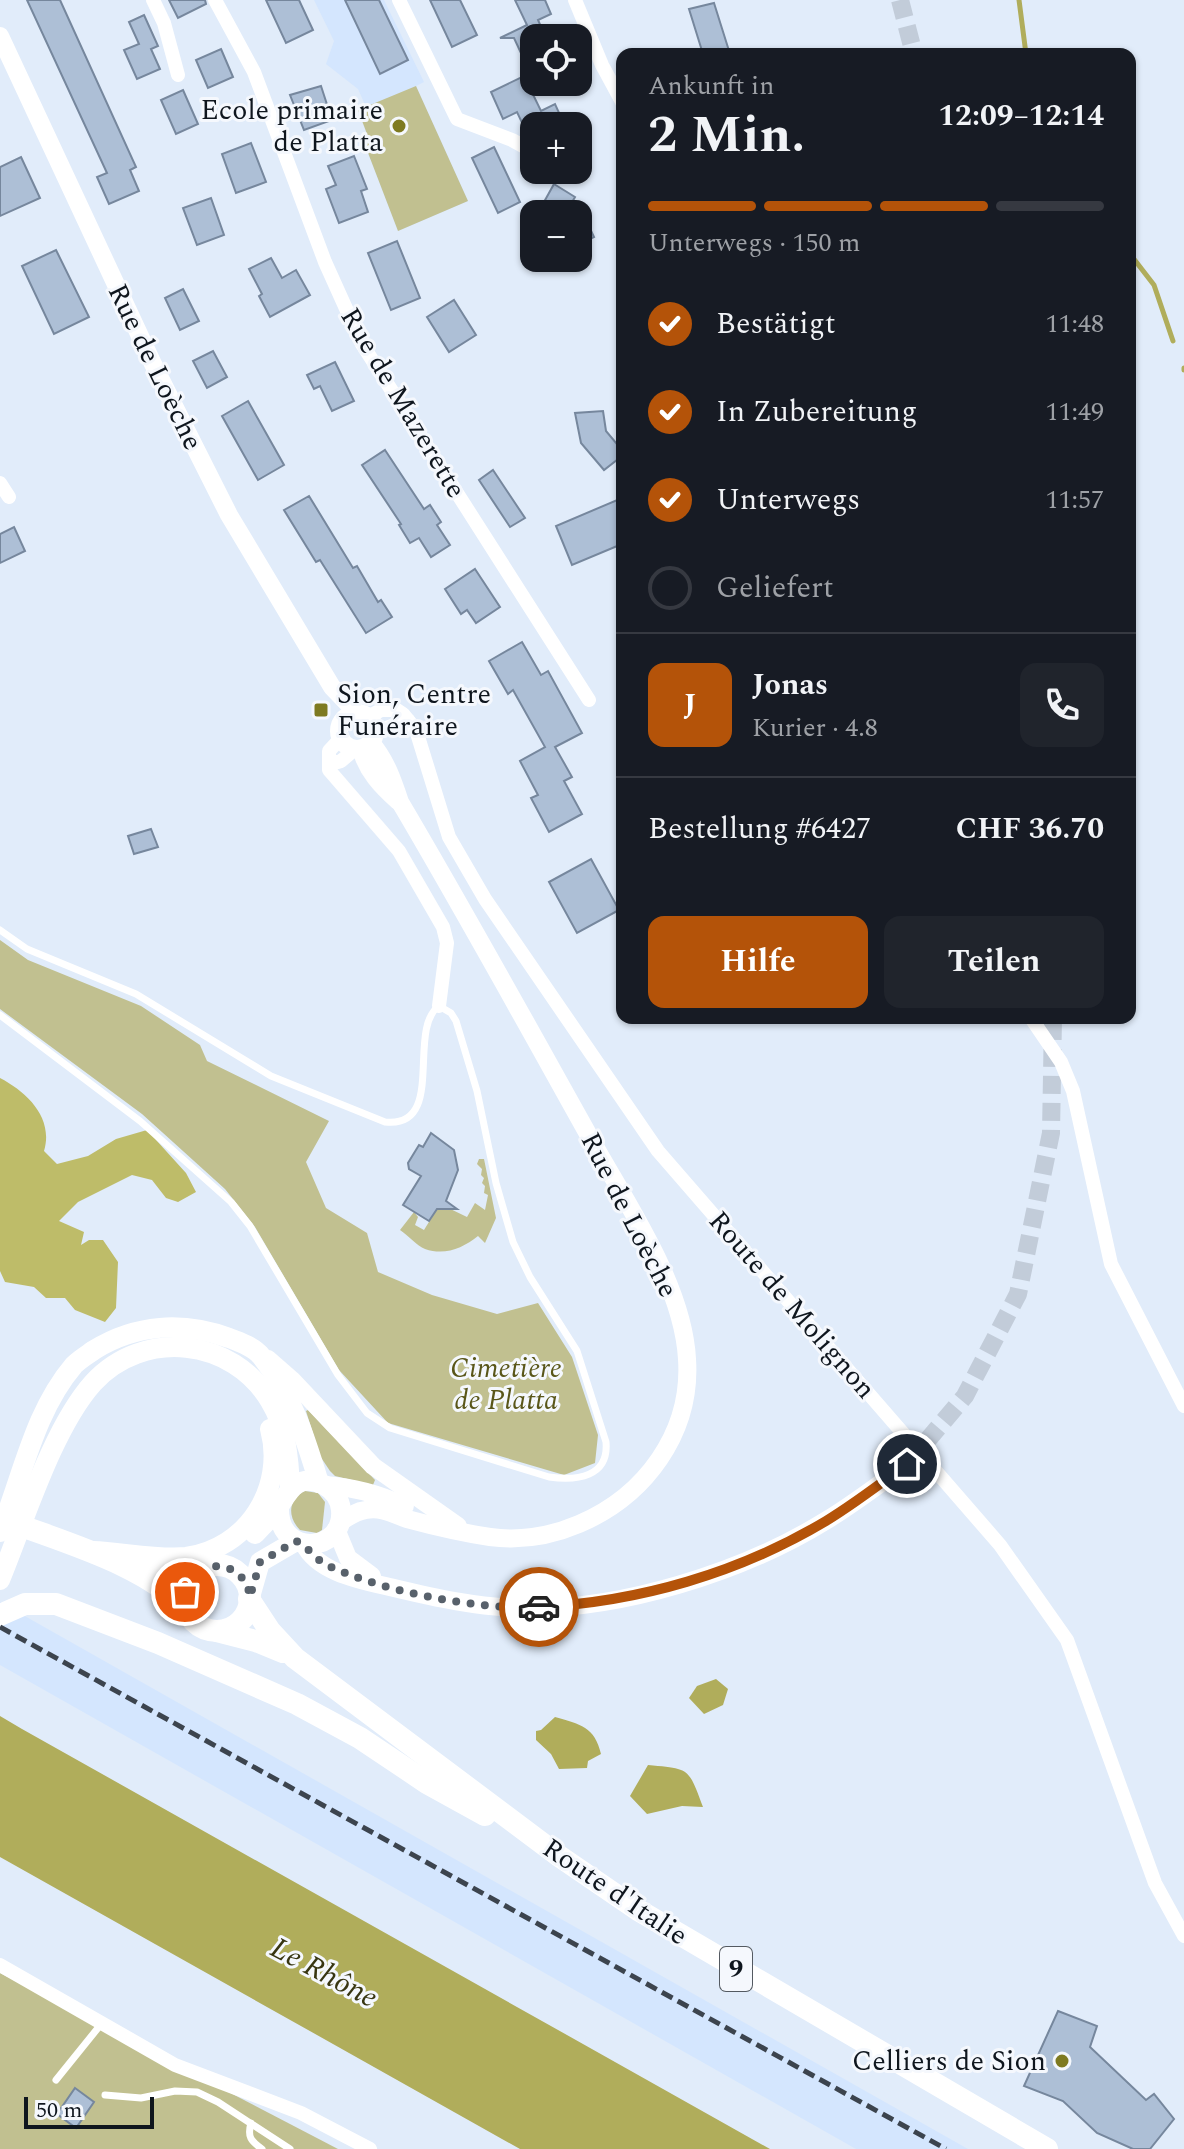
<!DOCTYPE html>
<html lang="de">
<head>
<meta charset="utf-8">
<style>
	body { margin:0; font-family:Spectral,serif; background:#20242c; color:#f1f3f6; height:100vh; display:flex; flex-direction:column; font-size:30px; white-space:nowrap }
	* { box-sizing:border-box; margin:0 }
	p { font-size:26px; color:#9ea1a6 }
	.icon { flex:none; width:44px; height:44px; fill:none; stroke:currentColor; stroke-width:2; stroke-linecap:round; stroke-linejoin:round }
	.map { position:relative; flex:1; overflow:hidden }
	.panel { position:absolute; left:616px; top:48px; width:520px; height:976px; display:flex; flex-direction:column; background:#171b24; border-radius:16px; box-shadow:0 2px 6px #0004 }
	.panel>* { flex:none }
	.fabs { position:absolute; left:520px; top:24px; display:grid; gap:16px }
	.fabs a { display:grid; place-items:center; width:72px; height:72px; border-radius:16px; background:#171b24; box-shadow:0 2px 6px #0004; font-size:40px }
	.scale { position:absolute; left:24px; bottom:20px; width:130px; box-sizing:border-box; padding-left:8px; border:4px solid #0f161e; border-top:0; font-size:22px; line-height:28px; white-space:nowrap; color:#0f161e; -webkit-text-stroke:6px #f5f8fd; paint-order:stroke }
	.pin { position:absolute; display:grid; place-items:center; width:68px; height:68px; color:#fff; margin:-34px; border:4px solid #fff; border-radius:50%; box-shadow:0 2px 8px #0007 }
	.courier { position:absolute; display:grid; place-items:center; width:80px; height:80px; margin:-40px; border:6px solid #b45309; border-radius:50%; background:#fff; color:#222; box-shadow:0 2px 10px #0007 }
	.headline em { font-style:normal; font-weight:700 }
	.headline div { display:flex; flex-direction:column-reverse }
	.headline { display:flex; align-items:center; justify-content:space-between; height:136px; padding:0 32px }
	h1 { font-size:52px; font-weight:700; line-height:60px }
	.bar { display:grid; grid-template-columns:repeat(4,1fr); gap:12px 8px; align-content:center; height:96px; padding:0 32px }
	.bar i { height:10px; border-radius:6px; background:#363941 }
	.bar .active { background:#b45309 }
	.bar p { grid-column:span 4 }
	.line { display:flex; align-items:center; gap:20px; padding:0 32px; border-top:2px solid #363941 }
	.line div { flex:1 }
	.round { display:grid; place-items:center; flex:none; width:84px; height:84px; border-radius:16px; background:#20242c }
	ol { padding:0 32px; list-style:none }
	li { display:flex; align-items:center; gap:24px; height:88px }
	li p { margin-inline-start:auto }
	li .icon { padding:8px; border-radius:50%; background:#b45309; color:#fff; stroke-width:4 }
	li:last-child { color:#9ea1a6 }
	li i { width:44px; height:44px; border:4px solid #363941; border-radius:50% }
	.action { display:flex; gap:16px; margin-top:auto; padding:16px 32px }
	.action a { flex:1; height:92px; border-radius:16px; background:#b45309; color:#fff; font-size:32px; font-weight:700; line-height:92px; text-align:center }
	.action a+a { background:#20242c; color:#f1f3f6 }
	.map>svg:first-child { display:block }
</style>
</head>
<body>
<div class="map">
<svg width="1184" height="2149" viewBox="0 0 1184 2149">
	<rect width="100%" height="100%" fill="#e1ecfa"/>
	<g fill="#d4e6fe">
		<polygon points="314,0 384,0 424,82 416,86 468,201 398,231 365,145 370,142 358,110 366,107 358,89 326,64 334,41"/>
		<polygon points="0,1602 968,2149 856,2149 0,1665"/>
	</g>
	<g fill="#c1c090">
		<polygon points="416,86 468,201 398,231 365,145 370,142 358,110"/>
		<polygon points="0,940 28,960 141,1006 200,1045 207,1061 329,1121 306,1162 326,1208 367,1233 378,1272 432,1295 497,1314 538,1303 572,1357 598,1435 595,1463 564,1475 388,1423 339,1370 255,1227 225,1189 142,1114 0,1009"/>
		<path d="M 479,1159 L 484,1159 L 496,1218 L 485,1243 L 478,1236 C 463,1248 445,1256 425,1249 C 417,1246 408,1235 400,1230 L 414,1212 L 418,1217 L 415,1225 L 424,1230 L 440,1204 L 467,1217 L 475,1203 L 485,1210 L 488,1195 L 484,1193 L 485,1186 L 482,1183 L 484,1178 L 481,1175 L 482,1169 L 477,1164 Z"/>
		<polygon points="308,1410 375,1480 373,1485 335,1476 330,1471 320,1456 306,1411"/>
		<path d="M 305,1491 L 318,1493 L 325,1502 L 322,1530 L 317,1533 L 300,1530 C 287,1517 288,1499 305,1491 Z"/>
		<polygon points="0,1973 338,2149 0,2149"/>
	</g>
	<path fill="#bebc69" d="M 0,1078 C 27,1092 54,1118 44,1151 L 57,1164 L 88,1156 L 116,1139 L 147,1130 L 186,1173 L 196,1192 L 178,1202 L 166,1198 L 152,1180 L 132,1175 L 78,1202 L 59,1221 L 84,1232 L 81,1245 L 89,1240 L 103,1240 L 118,1262 L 116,1308 L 105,1322 L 75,1310 L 65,1298 L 46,1298 L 34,1287 L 5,1282 L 0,1271 Z"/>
	<g fill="#b0ad5b">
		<polygon points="716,1679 728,1689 723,1705 704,1714 689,1698 697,1686"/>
		<polygon points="0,1716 22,1729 770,2149 520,2149 0,1857"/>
		<path d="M 555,1717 C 580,1724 595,1727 601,1754 L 588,1761 L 587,1768 L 559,1769 L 551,1754 L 536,1740 L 536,1731 L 541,1730 Z"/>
		<path d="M 648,1765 C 690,1769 688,1767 703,1807 L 682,1806 L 647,1814 L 630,1796 Z"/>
	</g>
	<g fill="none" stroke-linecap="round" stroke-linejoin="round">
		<g stroke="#b0ad5b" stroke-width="5">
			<polyline points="1019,0 1026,54"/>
			<polyline points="1130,254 1154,285 1173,341"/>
			<polyline points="1184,368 1184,370"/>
		</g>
	</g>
	<g fill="#adbfd6" stroke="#76879d" stroke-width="2">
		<polygon points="27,0 60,0 136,167 130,170 139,191 109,204 97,177 107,173"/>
		<polygon points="169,0 205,0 206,4 178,18"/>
		<polygon points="266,0 299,0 313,30 286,43"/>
		<polygon points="345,0 379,0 408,60 380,74"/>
		<polygon points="430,0 460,0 477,35 452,47"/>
		<polygon points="515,0 545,0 551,14 538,20 546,38 534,38 534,81 514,38 500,38 527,25"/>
		<polygon points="714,3 730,54 703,54 689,9"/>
		<polygon points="144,15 158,46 151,49 160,69 137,79 124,50 139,44 129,22"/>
		<polygon points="221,49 233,77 208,88 196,60"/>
		<polygon points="524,76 541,111 555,104 565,126 532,126 525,129 517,112 503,119 491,92"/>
		<polygon points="321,86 332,120 304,130 290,95"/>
		<polygon points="183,90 198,124 176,134 161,100"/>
		<polygon points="251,143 266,182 236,193 222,154"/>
		<polygon points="494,147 520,202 498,213 472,158"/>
		<polygon points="354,156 367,189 361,191 368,212 339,223 326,189 336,185 328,166"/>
		<polygon points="21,157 40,198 0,216 0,167"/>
		<polygon points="554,184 575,197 571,204 576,214 560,214 544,202"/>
		<polygon points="211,198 224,235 197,245 183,208"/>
		<polygon points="578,203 594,237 578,245"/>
		<polygon points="397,241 420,298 391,310 368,253"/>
		<polygon points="56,250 89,317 54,334 22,266"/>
		<polygon points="271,258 282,278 296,270 310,295 270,317 259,296 262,294 249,269"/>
		<polygon points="183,289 199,321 180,330 165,298"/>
		<polygon points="454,300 476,335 449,352 427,317"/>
		<polygon points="213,351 227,377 207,388 193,361"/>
		<polygon points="335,362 354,401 332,411 320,386 314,389 307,375"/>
		<polygon points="248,401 284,465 258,480 222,416"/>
		<polygon points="603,411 606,431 622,450 622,456 604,470 581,443 575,413"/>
		<polygon points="385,450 424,509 430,505 441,522 437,525 450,545 431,557 419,538 410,543 399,525 401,524 362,465"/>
		<polygon points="493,470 525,518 510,527 479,480"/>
		<polygon points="309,496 353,568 357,566 378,602 381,600 392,617 366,633 320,560 316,562 284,510"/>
		<polygon points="622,498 622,544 572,565 556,526"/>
		<polygon points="14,527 25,551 0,563 0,534"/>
		<polygon points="475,569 500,607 476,623 467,610 461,614 445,589"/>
		<polygon points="522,642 541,675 548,671 582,733 555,747 572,777 564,781 582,814 549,832 531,798 538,795 520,761 545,747 513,690 508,694 489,661"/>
		<polygon points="151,829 158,847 134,854 128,836"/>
		<polygon points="591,859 619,910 577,933 549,882"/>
		<polygon points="431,1133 454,1150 458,1170 446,1201 457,1209 437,1209 429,1221 403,1205 421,1176 409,1169 408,1163 419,1145 423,1147"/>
		<polygon points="1058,2011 1097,2026 1090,2047 1146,2100 1154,2094 1174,2119 1150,2149 1133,2149 1097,2133 1063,2101 1024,2086"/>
		<polygon points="75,2088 94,2102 76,2128 57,2114"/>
	</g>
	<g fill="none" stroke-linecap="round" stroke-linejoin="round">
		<g stroke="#c2ccd9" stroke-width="18" stroke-dasharray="18 9" stroke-linecap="butt">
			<polyline points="900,0 914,54"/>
			<polyline points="909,1462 965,1396 1018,1294 1051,1133 1053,1018"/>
		</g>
		<g stroke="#fff" stroke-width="7">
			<path d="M 0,930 L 27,949 L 136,994 L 271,1076 L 385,1122 C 447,1129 406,1029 439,1006 L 451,1013 L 456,1021 L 477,1091 L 496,1183 L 513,1242 L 530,1277 L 577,1351 L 606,1442 C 609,1477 577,1481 549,1477 L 390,1428 L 367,1413 L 338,1375 L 250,1226 L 231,1202 L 140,1121 L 0,1015"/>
			<polyline points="56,2080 102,2023"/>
			<polyline points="105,2095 141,2098 175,2091 197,2092 218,2102 290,2149"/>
			<path d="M 251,2123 C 247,2137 251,2141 262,2149"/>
		</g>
		<g stroke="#fff" stroke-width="14">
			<polyline points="153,0 164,23 178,75"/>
			<polyline points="215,0 254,72 325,262 362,344 589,700"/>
			<polyline points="399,0 457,119 512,140 534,152"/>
			<polyline points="575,0 602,65 622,102"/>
			<polyline points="565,170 571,174"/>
			<polyline points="0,483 9,497"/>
			<polyline points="368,717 381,710 397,710 403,714 416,730 449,837 485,899 658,1151 1000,1545 1067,1640 1155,1883 1184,1936"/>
			<polyline points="375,732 408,720"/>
			<polyline points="340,739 329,751 329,770 399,851 443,927 447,943 439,1006"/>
			<polyline points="331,764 341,761 355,749"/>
			<polyline points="1031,1018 1061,1062 1073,1091 1111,1264 1184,1406"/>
			<polyline points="0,1965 175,2065 301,2113 370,2149"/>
		</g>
		<g stroke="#fff" stroke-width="18">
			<polyline points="0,36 153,364 229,515 332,687 357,713"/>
			<circle cx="357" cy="731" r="18"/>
			<path d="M 361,749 C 367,771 381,786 398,801"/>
			<polyline points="268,1359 292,1380 373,1466 458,1526"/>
			<path d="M 325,1485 C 354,1487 379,1494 405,1506"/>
			<path d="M 339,1523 C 348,1517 356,1511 366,1510 C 381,1507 393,1514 407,1519 C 433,1526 463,1533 490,1537 C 520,1541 551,1536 579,1524 C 645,1496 692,1433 687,1359 C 683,1283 624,1200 588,1134 C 526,1023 465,912 400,802 C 393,781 386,760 371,743"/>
			<polyline points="336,1529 348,1558 372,1576"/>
			<path d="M 304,1544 C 318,1574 365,1581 394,1588 C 436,1598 477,1607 520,1608 C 619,1611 743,1572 827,1520 C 855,1503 881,1483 907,1464"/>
		</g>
		<g stroke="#fff" stroke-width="20">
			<path d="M 0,1532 C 23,1475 34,1412 74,1365 C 80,1359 87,1355 94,1350 C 136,1324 183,1321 229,1338 C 240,1342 254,1347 261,1356 C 292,1394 305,1437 319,1483"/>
			<path d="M 255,1534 C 262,1526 270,1519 276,1511 C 288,1494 295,1471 324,1485 C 333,1490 340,1499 341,1510 C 345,1553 278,1558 279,1508"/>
			<path d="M 93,1551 C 121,1552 158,1560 186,1557 C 247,1549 286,1488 270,1429"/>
			<path d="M 0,1580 C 24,1522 52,1429 93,1383 C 143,1328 233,1338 270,1401 C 286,1427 289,1459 290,1489"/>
			<polyline points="250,1597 260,1562 296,1541"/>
		</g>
		<g stroke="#fff" stroke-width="22">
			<path d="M 0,1518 C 58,1541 148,1564 188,1612"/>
			<circle cx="217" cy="1598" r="33"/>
			<polyline points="133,1568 173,1570 205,1567"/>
			<polyline points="249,1599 270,1631 295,1658 559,1856 638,1910 1047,2149"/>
			<polyline points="0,1615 25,1604 56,1604 158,1643 297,1704 360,1738 427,1783 485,1815"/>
			<polyline points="217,1631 256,1641 283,1652"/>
		</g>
		<polyline stroke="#3c444e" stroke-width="5" stroke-dasharray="12 6" stroke-linecap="butt" points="0,1627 946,2149"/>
	</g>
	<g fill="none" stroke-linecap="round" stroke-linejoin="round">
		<path stroke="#58616b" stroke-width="8" stroke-dasharray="0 14.4" d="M 185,1592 C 196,1555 245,1559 250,1597 L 260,1562 L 296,1541 C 308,1546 315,1560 329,1566 C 384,1592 479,1610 539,1607"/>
		<path stroke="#b45309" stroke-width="10" d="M 539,1607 C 639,1602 739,1573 826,1521 C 854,1504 880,1484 907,1464"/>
	</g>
	<g fill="#7e7a21" stroke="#f5f8fd" stroke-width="3">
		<circle cx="399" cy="126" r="8"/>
		<rect x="313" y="702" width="16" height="16" rx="4"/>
		<circle cx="1062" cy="2061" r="8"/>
	</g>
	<g text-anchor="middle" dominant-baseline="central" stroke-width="6" stroke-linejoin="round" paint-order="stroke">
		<rect fill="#f5f8fd" stroke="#545a61" stroke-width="2" x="720" y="1947" width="32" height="44" rx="6"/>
		<g font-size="26" font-weight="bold" fill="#0f161e">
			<text x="736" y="1969">9</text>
		</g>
		<g font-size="28" fill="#0f161e" stroke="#f5f8fd" text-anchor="end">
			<text x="383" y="110">Ecole primaire<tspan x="383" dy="32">de Platta</tspan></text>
			<text x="337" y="694" text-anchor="start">Sion, Centre<tspan x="337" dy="32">Funéraire</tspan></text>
			<text x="1046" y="2061">Celliers de Sion</text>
		</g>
		<g font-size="28" fill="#0f161e" stroke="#f5f8fd">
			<text transform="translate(155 367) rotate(64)">Rue de Loèche</text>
			<text transform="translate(403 403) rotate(59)">Rue de Mazerette</text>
			<text transform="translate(629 1215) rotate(63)">Rue de Loèche</text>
			<text transform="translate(792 1305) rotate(49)">Route de Molignon</text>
			<text transform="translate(615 1892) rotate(34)">Route d'Italie</text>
		</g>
		<g font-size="28" font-style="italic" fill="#595619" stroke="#f5f8fd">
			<text x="506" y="1368">Cimetière<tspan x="506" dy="32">de Platta</tspan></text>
		</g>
		<g font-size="30" font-style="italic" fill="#383612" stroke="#f5f8fd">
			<text transform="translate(324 1973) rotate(28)">Le Rhône</text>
		</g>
	</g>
</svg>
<div class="fabs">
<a><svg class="icon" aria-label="locate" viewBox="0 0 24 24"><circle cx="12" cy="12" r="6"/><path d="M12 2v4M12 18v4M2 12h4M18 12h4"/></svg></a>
<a>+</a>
<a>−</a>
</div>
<div class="scale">50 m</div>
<div class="pin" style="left:185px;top:1592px;background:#ea580c"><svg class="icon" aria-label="bag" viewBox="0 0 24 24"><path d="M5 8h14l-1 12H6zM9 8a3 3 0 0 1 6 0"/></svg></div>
<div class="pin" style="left:907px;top:1464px;background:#1f2937"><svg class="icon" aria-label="home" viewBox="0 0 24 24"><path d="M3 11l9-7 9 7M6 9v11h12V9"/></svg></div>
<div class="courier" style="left:539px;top:1607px"><svg class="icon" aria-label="car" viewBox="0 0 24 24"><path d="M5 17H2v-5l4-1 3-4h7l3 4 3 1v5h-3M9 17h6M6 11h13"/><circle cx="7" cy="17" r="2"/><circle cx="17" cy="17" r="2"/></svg></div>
<section class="panel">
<div class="headline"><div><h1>2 Min.</h1><p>Ankunft in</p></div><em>12:09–12:14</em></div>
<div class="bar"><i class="active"></i><i class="active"></i><i class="active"></i><i></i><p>Unterwegs · 150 m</p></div>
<ol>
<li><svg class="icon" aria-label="check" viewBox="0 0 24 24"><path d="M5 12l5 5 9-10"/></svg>Bestätigt<p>11:48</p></li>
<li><svg class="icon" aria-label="check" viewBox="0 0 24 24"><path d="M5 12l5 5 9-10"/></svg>In Zubereitung<p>11:49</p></li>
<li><svg class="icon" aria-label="check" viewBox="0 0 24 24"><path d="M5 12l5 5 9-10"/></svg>Unterwegs<p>11:57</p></li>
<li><i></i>Geliefert</li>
</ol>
<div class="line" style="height:144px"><b class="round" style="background:#b45309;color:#fff">J</b><div><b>Jonas</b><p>Kurier · 4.8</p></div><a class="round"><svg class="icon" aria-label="phone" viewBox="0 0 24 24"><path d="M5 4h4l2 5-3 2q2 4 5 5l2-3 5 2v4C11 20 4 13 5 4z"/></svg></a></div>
<div class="line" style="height:104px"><div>Bestellung #6427</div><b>CHF 36.70</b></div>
<div class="action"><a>Hilfe</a><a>Teilen</a></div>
</section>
</div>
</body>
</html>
